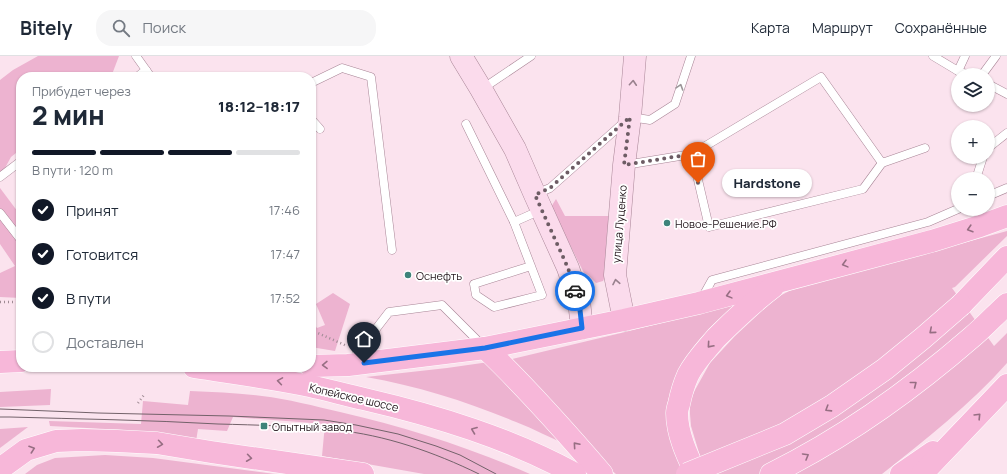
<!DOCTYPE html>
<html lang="ru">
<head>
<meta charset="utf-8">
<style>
	body { margin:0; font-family:Manrope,sans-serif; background:#f6f6f7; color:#1f2937; height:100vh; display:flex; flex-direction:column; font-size:15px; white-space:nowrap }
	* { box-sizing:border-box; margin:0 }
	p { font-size:13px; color:#747a83 }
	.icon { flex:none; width:22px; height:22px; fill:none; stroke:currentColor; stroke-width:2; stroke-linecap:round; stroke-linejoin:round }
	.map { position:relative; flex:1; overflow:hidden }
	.side { position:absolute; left:16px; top:16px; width:300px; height:300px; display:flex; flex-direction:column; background:#fff; border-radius:16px; box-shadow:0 1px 3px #0004 }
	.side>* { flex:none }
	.fabs { position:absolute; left:951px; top:12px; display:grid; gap:8px }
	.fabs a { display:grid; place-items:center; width:44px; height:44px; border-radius:50%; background:#fff; box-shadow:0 1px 3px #0004; font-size:20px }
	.pin { position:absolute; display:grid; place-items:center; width:34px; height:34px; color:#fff; margin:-41px -17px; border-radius:50% 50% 50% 0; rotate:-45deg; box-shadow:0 0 4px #0007 }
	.pin .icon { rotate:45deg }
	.courier { position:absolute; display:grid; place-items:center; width:40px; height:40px; margin:-20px; border:3px solid #1a73e8; border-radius:50%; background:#fff; color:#222; box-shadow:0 1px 5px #0007 }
	.bubble { position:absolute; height:28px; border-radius:14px; background:#fff; box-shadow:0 1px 3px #0004; font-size:13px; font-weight:800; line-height:28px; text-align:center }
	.head em { font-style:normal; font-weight:800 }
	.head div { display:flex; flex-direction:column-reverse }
	.head { display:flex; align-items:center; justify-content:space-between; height:68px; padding:0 16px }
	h1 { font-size:26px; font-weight:800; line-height:30px }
	.bar { display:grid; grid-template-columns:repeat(4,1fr); gap:6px 4px; align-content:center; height:48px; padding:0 16px }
	.bar i { height:5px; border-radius:3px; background:#e0e1e3 }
	.bar .on { background:#111827 }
	.bar p { grid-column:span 4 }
	ol { padding:0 16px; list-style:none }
	li { display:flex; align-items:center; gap:12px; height:44px }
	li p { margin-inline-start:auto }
	li .icon { padding:4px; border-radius:50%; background:#111827; color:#fff; stroke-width:4 }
	li:last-child { color:#747a83 }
	li i { width:22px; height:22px; border:2px solid #e0e1e3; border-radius:50% }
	header { display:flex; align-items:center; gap:24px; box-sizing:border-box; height:56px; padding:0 20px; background:#fff; border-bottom:1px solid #e0e1e3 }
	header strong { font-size:19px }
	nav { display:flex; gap:22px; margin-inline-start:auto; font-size:14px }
	.search { width:280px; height:36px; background:#f6f6f7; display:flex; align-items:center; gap:10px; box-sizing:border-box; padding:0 14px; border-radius:16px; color:#747a83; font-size:15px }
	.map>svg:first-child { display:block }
</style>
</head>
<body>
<header>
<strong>Bitely</strong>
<div class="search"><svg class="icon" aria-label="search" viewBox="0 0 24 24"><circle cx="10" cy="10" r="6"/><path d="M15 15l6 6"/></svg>Поиск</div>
<nav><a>Карта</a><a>Маршрут</a><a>Сохранённые</a></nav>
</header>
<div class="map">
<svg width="1007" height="418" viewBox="0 0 1007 418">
	<rect width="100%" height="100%" fill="#fbe3ee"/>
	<g fill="#edb3d0">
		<polygon points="38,0 119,0 111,21 21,21 21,93 11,101 0,121 0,24 13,14"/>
		<polygon points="0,132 21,160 21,242 0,241 0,217 15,210 0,188"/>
		<path d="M 556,143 L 565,160 L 609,160 C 608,172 606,183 606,195 C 606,207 609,214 603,225 L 596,227 L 588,219 L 584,217 L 551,151 Z"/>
		<path d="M 1007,175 L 1007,180 L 955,231 L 952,232 L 994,290 L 1007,277 L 1007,307 C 970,349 925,384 882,418 L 709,418 L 700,400 L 691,370 L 690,358 L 690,345 L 695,334 L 710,307 L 735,280 L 776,242 L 791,234 Z"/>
		<polygon points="333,237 350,248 335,295 311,291 311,264 317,272 325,269 316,248"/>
		<path d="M 734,249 C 707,273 679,301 670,338 C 668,344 666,352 667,359 C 667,365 670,371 672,377 C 676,390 680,404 684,418 L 616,418 L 610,413 L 508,304 L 621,277 Z"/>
		<path d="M 489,306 L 569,390 C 551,382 534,373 516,366 C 468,346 418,330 366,321 L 447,312 Z"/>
		<polygon points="51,333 50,349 0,351 0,336"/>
		<path d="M 190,335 C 214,336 238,337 262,340 C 288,343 314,350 340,356 C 405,371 468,391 530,418 L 424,418 L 322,400 L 325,368 L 233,361 L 227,375 L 198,373 L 196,385 L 124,374 L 50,370 L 49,365 L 141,368 L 143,345 L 188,349 Z"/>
		<polygon points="28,371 0,392 0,373"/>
		<polygon points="105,399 153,402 275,418 25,418 37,409 55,402"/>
	</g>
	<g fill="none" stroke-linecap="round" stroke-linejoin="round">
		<defs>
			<g id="lane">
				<polyline points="136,0 151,21"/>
				<polyline points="933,0 958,15 969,19"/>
				<polyline points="958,15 965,0"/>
				<polyline points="982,19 996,0"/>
				<polyline points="137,21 146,14"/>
				<polyline points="311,27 342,12 371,21 392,194"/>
				<polyline points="988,28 1007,38"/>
				<polyline points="482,33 531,0"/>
				<polyline points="311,63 320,73"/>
				<polyline points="466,68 514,166 542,239 494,251 476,239 474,228 531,210"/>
				<polyline points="988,92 1007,77"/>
				<polyline points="692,98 709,171 863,133 882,107"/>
				<polyline points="625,109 692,98 821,21 882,107 925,92"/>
				<polyline points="0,121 21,105"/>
				<polyline points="976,123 983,101"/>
				<polyline points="536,138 550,132 630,61 650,64 675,48 691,0"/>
				<polyline points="988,140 1007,132"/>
				<polyline points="0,157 21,184"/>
				<polyline points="514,166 541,154"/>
				<polyline points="702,242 712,224 928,166 958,153"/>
				<polyline points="352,304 389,256 442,249 483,290"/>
			</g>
			<g id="secondary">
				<polyline points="461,0 481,33 515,93 535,139 568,212 579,245 582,272"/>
				<polyline points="624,264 615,219 624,109 630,61 635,0"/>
			</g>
			<g id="primary">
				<polyline points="961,249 1007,201"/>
				<path d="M 485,292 C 526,331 565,375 602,418"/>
				<polyline points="0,306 21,305"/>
				<polyline points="311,310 348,309 485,292 624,264 699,247 932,185 980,170 1007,160"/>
				<path d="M 194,311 C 232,317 272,322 310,330 C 328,334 346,339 364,343 C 437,360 509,382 575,418"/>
				<polyline points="0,415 4,410 26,394 56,385 82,384 117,385 157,387 211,396 363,418"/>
				<path d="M 696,418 C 687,399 677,378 677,357 C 677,354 678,351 679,348 C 681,338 684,328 688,319 C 695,305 706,294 716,282 C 734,264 752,247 773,231"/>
				<path d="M 771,418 C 844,382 911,334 972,281 C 984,271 995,259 1007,248"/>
				<polyline points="901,418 933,396"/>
				<polyline points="922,418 1007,329"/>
			</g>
		</defs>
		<use href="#lane" stroke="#a88596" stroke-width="9"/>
		<use href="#secondary" stroke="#a88596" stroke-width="23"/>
		<use href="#primary" stroke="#fff" stroke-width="23"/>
		<g stroke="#9f8b94" stroke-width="2.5" stroke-dasharray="1 3" stroke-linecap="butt">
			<polyline points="0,246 21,246"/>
			<polyline points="311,274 347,290"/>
			<polyline points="138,347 144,339"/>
		</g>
		<use href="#lane" stroke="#fff" stroke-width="8"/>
		<use href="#secondary" stroke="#fbdbec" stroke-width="22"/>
		<use href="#primary" stroke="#f7b7d9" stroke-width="22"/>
		<g stroke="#73626a" stroke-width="1">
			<polyline points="0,353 98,357 229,360 324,364 356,369 398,378 436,390 460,399 496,418"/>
			<path d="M 0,361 L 10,361 C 79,363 149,364 218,368 C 257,369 297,370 336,374 C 385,379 434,396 479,418"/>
		</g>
		<defs>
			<polyline id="primary-bridge" points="687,418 785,378 832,350 885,313 923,282 961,249"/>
		</defs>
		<use href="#primary-bridge" stroke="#fff" stroke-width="23" stroke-linecap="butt"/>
		<use href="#primary-bridge" stroke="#f7b7d9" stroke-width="22"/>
	</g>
	<defs><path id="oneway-chevron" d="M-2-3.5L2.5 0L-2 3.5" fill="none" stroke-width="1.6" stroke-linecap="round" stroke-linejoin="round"/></defs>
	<g stroke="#99818e">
		<use href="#oneway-chevron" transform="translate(633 27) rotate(-86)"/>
		<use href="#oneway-chevron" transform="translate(616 226) rotate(-101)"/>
	</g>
	<use stroke="#9b9598" href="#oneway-chevron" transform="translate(680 31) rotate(-72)"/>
	<g stroke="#976e83">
		<use href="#oneway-chevron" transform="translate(970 173) rotate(163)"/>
		<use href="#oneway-chevron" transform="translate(845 208) rotate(165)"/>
		<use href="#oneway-chevron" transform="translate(729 239) rotate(165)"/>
		<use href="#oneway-chevron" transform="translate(932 275) rotate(139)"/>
		<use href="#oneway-chevron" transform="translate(710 289) rotate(131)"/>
		<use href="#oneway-chevron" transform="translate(325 309) rotate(179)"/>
		<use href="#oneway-chevron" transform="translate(280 325) rotate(-171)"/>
		<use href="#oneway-chevron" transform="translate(914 328) rotate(-38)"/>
		<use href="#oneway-chevron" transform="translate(828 353) rotate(148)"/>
		<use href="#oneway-chevron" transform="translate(978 360) rotate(-46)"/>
		<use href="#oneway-chevron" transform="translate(474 374) rotate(-159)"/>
		<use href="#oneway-chevron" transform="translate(160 388) rotate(8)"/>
		<use href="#oneway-chevron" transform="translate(576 389) rotate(-131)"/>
		<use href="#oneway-chevron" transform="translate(32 393) rotate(-19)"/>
		<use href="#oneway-chevron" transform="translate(806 400) rotate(-30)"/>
		<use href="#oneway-chevron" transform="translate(249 402) rotate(8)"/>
	</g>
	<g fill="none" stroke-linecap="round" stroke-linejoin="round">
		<polyline stroke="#6d5c64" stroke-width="4" stroke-dasharray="0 7.2" points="575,235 568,212 535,139 550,132 630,61 624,109 692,98 698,127"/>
		<polyline stroke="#1a73e8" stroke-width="5" points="364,307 485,292 582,272 579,245 575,235"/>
	</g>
	<g fill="#3d837a" stroke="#fff" stroke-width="1.5">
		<circle cx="667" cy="167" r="4"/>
		<circle cx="408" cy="219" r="4"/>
		<rect x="260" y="366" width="8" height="8" rx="2"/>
	</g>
	<g text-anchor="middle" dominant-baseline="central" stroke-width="3.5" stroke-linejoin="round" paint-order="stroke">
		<g font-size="11" fill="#21141a" stroke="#fff" text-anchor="start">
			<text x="675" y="167">Новое-Решение.РФ</text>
			<text x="416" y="219">Оснефть</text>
			<text x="272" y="370">Опытный завод</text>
		</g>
		<g font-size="11" fill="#21141a" stroke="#fff">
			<text transform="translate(619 168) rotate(-85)">улица Луценко</text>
			<text transform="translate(354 341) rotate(13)">Копейское шоссе</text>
		</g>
	</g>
</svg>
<div class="fabs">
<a><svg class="icon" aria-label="layers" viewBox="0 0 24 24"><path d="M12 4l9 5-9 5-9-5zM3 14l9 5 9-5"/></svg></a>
<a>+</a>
<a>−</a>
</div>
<div class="pin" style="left:698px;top:127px;background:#ea580c"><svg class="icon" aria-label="bag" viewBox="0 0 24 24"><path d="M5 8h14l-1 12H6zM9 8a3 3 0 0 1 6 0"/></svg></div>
<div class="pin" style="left:364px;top:307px;background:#1f2937"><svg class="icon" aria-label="home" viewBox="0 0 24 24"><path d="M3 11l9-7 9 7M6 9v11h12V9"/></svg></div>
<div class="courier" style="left:575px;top:235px"><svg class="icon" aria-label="car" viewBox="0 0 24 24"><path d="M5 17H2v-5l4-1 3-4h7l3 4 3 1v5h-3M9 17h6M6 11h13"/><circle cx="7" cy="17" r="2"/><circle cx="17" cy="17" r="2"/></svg></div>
<div class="bubble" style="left:722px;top:113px;width:90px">Hardstone</div>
<section class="side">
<div class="head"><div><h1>2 мин</h1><p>Прибудет через</p></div><em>18:12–18:17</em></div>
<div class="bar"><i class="on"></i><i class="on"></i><i class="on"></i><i></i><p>В пути · 120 m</p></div>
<ol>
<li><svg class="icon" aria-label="check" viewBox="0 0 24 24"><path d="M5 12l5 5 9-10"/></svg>Принят<p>17:46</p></li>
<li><svg class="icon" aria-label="check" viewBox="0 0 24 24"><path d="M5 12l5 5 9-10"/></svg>Готовится<p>17:47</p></li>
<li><svg class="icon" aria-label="check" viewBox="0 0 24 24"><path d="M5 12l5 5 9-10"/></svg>В пути<p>17:52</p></li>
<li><i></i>Доставлен</li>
</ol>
</section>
</div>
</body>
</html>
